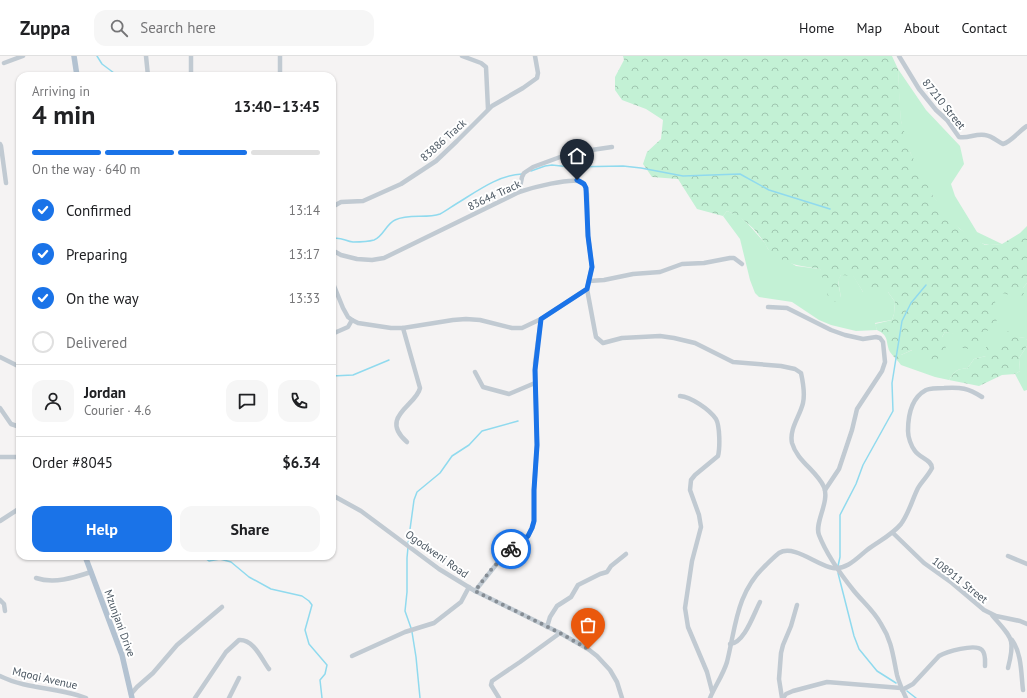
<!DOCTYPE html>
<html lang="en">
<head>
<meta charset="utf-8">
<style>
	body { margin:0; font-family:"PT Sans",sans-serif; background:#f6f6f6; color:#202124; height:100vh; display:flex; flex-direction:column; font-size:15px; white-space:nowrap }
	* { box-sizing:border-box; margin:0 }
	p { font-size:13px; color:#757577 }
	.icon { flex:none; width:22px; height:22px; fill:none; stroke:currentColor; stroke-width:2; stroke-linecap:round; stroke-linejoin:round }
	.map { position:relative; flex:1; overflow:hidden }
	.side { position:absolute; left:16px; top:16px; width:320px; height:488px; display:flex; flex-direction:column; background:#fff; border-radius:12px; box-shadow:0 1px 3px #0004 }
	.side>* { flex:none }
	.pin { position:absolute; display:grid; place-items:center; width:34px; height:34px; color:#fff; margin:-41px -17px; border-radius:50% 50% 50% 0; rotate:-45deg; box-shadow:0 0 4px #0007 }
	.pin .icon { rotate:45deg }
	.courier { position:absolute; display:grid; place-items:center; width:40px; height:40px; margin:-20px; border:3px solid #1a73e8; border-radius:50%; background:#fff; color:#222; box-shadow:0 1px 5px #0007 }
	.head em { font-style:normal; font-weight:600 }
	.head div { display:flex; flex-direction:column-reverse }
	.head { display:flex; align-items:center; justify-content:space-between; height:68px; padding:0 16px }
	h1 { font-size:26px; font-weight:600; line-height:30px }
	.bar { display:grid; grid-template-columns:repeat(4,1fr); gap:6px 4px; align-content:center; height:48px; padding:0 16px }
	.bar i { height:5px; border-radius:3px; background:#e0e0e0 }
	.bar .current { background:#1a73e8 }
	.bar p { grid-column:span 4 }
	.line { display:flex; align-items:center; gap:10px; padding:0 16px; border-top:1px solid #e0e0e0 }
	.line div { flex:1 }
	.round { display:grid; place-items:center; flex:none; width:42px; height:42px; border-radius:12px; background:#f6f6f6 }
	ol { padding:0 16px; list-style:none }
	li { display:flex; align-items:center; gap:12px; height:44px }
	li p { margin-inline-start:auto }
	li .icon { padding:4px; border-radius:50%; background:#1a73e8; color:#fff; stroke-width:4 }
	li:last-child { color:#757577 }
	li i { width:22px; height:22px; border:2px solid #e0e0e0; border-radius:50% }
	.cta { display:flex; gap:8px; margin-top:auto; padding:8px 16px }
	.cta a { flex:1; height:46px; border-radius:12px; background:#1a73e8; color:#fff; font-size:16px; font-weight:600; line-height:46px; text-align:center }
	.cta a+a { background:#f6f6f6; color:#202124 }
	header { display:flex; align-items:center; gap:24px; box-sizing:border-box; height:56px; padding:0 20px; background:#fff; border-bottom:1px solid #e0e0e0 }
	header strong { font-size:19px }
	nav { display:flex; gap:22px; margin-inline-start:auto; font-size:14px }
	.search { width:280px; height:36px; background:#f6f6f6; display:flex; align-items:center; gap:10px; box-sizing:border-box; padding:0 14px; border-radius:12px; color:#757577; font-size:15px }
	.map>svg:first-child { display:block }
</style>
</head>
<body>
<header>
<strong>Zuppa</strong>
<div class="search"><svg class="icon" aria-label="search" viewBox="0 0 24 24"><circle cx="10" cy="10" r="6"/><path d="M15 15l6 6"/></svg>Search here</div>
<nav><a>Home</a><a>Map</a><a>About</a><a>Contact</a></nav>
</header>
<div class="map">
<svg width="1027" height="642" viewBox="0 0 1027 642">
	<defs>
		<pattern id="forest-crowns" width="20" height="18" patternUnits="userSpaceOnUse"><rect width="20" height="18" fill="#c3f1d5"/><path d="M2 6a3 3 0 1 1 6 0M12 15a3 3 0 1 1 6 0" fill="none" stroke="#a0c6b0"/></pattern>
	</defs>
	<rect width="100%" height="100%" fill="#f5f3f3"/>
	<g fill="#c3f1d5">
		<path d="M 898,13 L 926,54 L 960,90 L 964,108 L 951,128 L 955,140 L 977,176 L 1002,188 C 997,188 989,190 984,188 C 946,175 907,103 901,65 C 899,48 899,30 898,13 Z"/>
		<polygon points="727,155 739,160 748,168 765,187 768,193 796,210 820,213 841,242 838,224 841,219 853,219 863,236 888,236 895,246 894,258 892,264 875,267 877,274 856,275 831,269 819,264 792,246 759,241 755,237 750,224 740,183 723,160"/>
		<path d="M 1027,227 L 1027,284 L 1025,282 L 1019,281 L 1005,286 L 986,300 L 974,303 L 967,313 C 956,312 955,316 949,324 L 935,321 L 901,309 L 901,299 L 942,281 L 945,276 L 958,278 L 994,235 L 1023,232 Z"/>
		<polygon points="1027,290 1027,334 1024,335 1015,318 1020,315 1019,302"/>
	</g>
	<g fill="url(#forest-crowns)">
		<path d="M 623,0 L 892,0 L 898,13 L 901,65 L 911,98 L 933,140 L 960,173 L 985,189 L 1002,188 L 1020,177 L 1027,170 L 1027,227 L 1023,232 L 1024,239 L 1018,241 L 994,235 L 997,264 L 972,292 L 966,293 L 960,291 L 958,279 L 945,276 L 942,281 L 946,292 C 938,306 936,305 921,303 L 912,294 L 901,299 L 901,309 C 898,305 893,300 890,296 C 885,286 890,280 877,274 L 875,268 L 892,264 L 894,258 L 895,246 L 888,236 L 863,236 L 853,220 L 841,219 L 838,225 L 841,242 L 835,246 L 829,244 L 820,213 C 801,210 784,209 769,194 C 767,192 766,189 764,186 C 755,172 742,161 727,155 L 723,160 L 697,153 L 678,123 L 652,121 L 643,108 L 647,96 L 661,83 L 663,64 L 646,53 L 622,44 L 615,34 L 615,21 L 624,4 Z"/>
		<path d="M 1008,275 L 1019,281 L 1026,282 L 1027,284 L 1027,290 L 1019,302 L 1020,315 L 1015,318 L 1002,319 L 979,330 L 949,324 C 955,316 956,312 967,313 L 974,303 L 986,300 L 986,288 L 1004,286 L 1004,279 Z"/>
	</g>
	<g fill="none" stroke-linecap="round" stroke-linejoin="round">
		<g stroke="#90daee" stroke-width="1.5">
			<polyline points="97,0 102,8 118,20"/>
			<polyline points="531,115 545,110 552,109 570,111 623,110 641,112 683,120 740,118 769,134 830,153"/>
			<path d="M 332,183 C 340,180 345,185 353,186 C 359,186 367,186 374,184 C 383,181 386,168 395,164 C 409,157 426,163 440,158 C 446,155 451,151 456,148 C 476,136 498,119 522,118"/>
			<polyline points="332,320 353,319 389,304"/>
			<polyline points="408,488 414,444 417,436 440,417 452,400 469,389 482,375 518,365"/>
			<polyline points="408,491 407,502 407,536 405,555 411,572"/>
			<polyline points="202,500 209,505 220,503 231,506 249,521 271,533 302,540 309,545 312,549 305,574 309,588 327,609 325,618 320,624 322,642"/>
			<polyline points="838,510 840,501 840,459 856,428 863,409 893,355 892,327 902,265 911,247 926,229"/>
			<polyline points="838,517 854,580 859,593 877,615 896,627"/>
			<polyline points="412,576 416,601 420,642"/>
			<polyline points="907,635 916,642"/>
		</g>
		<g stroke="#c1cad2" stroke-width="4.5">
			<polyline points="146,0 148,20"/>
			<polyline points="191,0 191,20"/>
			<polyline points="280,0 280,20"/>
			<polyline points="462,0 481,7 486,11 488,53"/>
			<path d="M 899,0 L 919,33 L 936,54 L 947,64 L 959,81 C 968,83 976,77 985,79 C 992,80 997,85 1003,88 C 1011,86 1019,75 1027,70"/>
			<polyline points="4,7 23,0"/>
			<polyline points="0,88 1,90 6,127"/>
			<polyline points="519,136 522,121 524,117 533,111 571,97 612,91"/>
			<polyline points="332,151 341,146 363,145 401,128 436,105 457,85 492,50 523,32 537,22 538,17 535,0"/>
			<path d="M 332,194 L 341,199 L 357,203 L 372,204 L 384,202 L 519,136 C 531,132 571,121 582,126 L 585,130 L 587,138 L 588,180 L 592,211 L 587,233 L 541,263 L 522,272 L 512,272 L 480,264 L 466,263 L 453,264 L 403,272 L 391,272 L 358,267 L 352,264 L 348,261 L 343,252 L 332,225"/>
			<polyline points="589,225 604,224 633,218 660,216 682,208 704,207 730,202 734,202 742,208"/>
			<path d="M 587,233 L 595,276 L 596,281 L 603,287 L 622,282 L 660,280 L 674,282 L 695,287 L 733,306 L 781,310 L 795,313 L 801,317 C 803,326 805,338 803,347 C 800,360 789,373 792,387 C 797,405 817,415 824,431 C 830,446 814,467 819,479 C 826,497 842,520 854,535 C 863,546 874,555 881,568 C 892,585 893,600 897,619 C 899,627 903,635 906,642"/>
			<polyline points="768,251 787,252 831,274 845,279 863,283 876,281 880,282 883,286 885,306 882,315 857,353 852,374 839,413 825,434"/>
			<path d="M 403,272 L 420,332 C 417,349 378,361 407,386"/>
			<polyline points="332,278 348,271 352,264"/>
			<polyline points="0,301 20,311"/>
			<polyline points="475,316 483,331 509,338 535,327"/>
			<path d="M 680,340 C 691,341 709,353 716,363 C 720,370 720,392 718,400 L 695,419 L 691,424 L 690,434 L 699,459 L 701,471 L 692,505 L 685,552 L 688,571 L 707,616 L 712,635"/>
			<polyline points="0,352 11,368 20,371"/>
			<polyline points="0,401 20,401"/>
			<polyline points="332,439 361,455 439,513 475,535 560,577 588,593 597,600 610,614 617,626 622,642"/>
			<polyline points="0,465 20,452"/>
			<polyline points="893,477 924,507 952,527 984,554 996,560 1020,565 1027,568"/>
			<polyline points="1008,500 1027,508"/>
			<path d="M 36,522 C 54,528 73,522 91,516"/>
			<polyline points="475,535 499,505 509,495 528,480 532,472 534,465 534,434 537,389 535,307 541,263"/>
			<polyline points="0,544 4,548 5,555"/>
			<path d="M 992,559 C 1011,582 1016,581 1008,612"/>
			<polyline points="547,571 550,561 557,550 571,541 578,529 600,518 607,516 611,510 626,498"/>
			<path d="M 1012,584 C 1022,598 1021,618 1023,634"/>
			<path d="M 730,588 C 744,588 754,557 760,546"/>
			<polyline points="352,600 405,576 434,567 461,546 469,531"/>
			<path d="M 0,620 C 28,634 58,631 86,642"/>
			<path d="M 902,634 L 913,628 L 939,600 C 946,596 975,587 982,594 C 986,598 985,605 985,610"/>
			<polyline points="131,638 137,631 153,617 177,589 222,551"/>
			<path d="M 195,642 L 226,596 L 239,584 C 254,583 262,604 269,613"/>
			<polyline points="229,642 239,622"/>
			<polyline points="499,642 491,629 492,625 520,606 560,577"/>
			<path d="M 710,642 C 715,630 723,619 727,606 C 736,570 736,537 766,509 C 770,505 774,501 779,497 C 794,488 818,510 833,512 C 847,514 858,501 867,494 C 879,485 892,479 901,468 C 909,457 912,444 918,432 C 922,425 928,420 932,412 C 932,404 920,402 915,395 C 911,390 908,381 908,375 C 908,360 911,342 926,334 C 931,332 938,332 944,332 C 961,331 968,332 982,341"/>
			<polyline points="782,642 779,623 781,597 783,589 791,570 797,549"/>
			<polyline points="783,642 786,638 793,635 827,626 901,632"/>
		</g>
		<g stroke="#b3c2d1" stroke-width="5.5">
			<polyline points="74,0 77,20"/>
			<polyline points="85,500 122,599 132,642"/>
		</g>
	</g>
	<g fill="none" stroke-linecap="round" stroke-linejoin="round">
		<polyline stroke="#868d94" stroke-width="4" stroke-dasharray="0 7.2" points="511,493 490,515 475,535 560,577 588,593"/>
		<polyline stroke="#1a73e8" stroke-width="5" points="511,493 528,480 532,472 534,465 534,434 537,389 535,314 541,263 587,233 592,211 588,180 586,132 584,128 577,124"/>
	</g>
	<g text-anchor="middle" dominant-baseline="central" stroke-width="4" stroke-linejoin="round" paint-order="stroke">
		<g font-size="11" fill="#4a5661" stroke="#fff">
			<text transform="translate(944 48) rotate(51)">87210 Street</text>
			<text transform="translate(443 84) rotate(-42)">83886 Track</text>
			<text transform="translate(494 139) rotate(-25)">83644 Track</text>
			<text transform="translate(437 498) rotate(35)">Ogodweni Road</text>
			<text transform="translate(960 524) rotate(38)">108911 Street</text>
			<text transform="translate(120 567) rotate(70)">Mzunjani Drive</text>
			<text transform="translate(45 622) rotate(13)">Mqoqi Avenue</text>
		</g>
	</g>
</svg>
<div class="pin" style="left:588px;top:593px;background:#ea580c"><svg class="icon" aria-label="bag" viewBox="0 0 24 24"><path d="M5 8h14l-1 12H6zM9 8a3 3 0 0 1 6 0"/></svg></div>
<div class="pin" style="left:577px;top:124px;background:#1f2937"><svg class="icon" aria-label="home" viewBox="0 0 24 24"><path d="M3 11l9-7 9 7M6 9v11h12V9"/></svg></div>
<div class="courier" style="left:511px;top:493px"><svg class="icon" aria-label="bike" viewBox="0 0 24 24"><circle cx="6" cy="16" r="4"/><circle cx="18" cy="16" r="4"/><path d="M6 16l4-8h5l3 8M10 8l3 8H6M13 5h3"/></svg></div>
<section class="side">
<div class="head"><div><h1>4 min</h1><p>Arriving in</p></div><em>13:40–13:45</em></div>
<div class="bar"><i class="current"></i><i class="current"></i><i class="current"></i><i></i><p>On the way · 640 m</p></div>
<ol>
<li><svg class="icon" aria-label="check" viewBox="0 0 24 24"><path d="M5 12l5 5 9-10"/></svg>Confirmed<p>13:14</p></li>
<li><svg class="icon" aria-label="check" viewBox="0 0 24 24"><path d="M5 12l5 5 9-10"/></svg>Preparing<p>13:17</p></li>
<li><svg class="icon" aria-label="check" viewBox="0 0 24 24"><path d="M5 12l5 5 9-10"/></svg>On the way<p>13:33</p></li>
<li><i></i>Delivered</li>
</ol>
<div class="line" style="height:72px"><a class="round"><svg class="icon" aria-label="person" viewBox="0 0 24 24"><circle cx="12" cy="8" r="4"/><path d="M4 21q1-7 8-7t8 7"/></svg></a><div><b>Jordan</b><p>Courier · 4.6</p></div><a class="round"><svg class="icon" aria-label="chat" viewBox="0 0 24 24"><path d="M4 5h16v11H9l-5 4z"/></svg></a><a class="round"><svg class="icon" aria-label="phone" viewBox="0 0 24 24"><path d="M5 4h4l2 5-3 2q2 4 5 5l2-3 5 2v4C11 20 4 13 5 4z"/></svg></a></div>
<div class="line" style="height:52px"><div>Order #8045</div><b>$6.34</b></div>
<div class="cta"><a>Help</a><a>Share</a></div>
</section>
</div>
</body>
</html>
